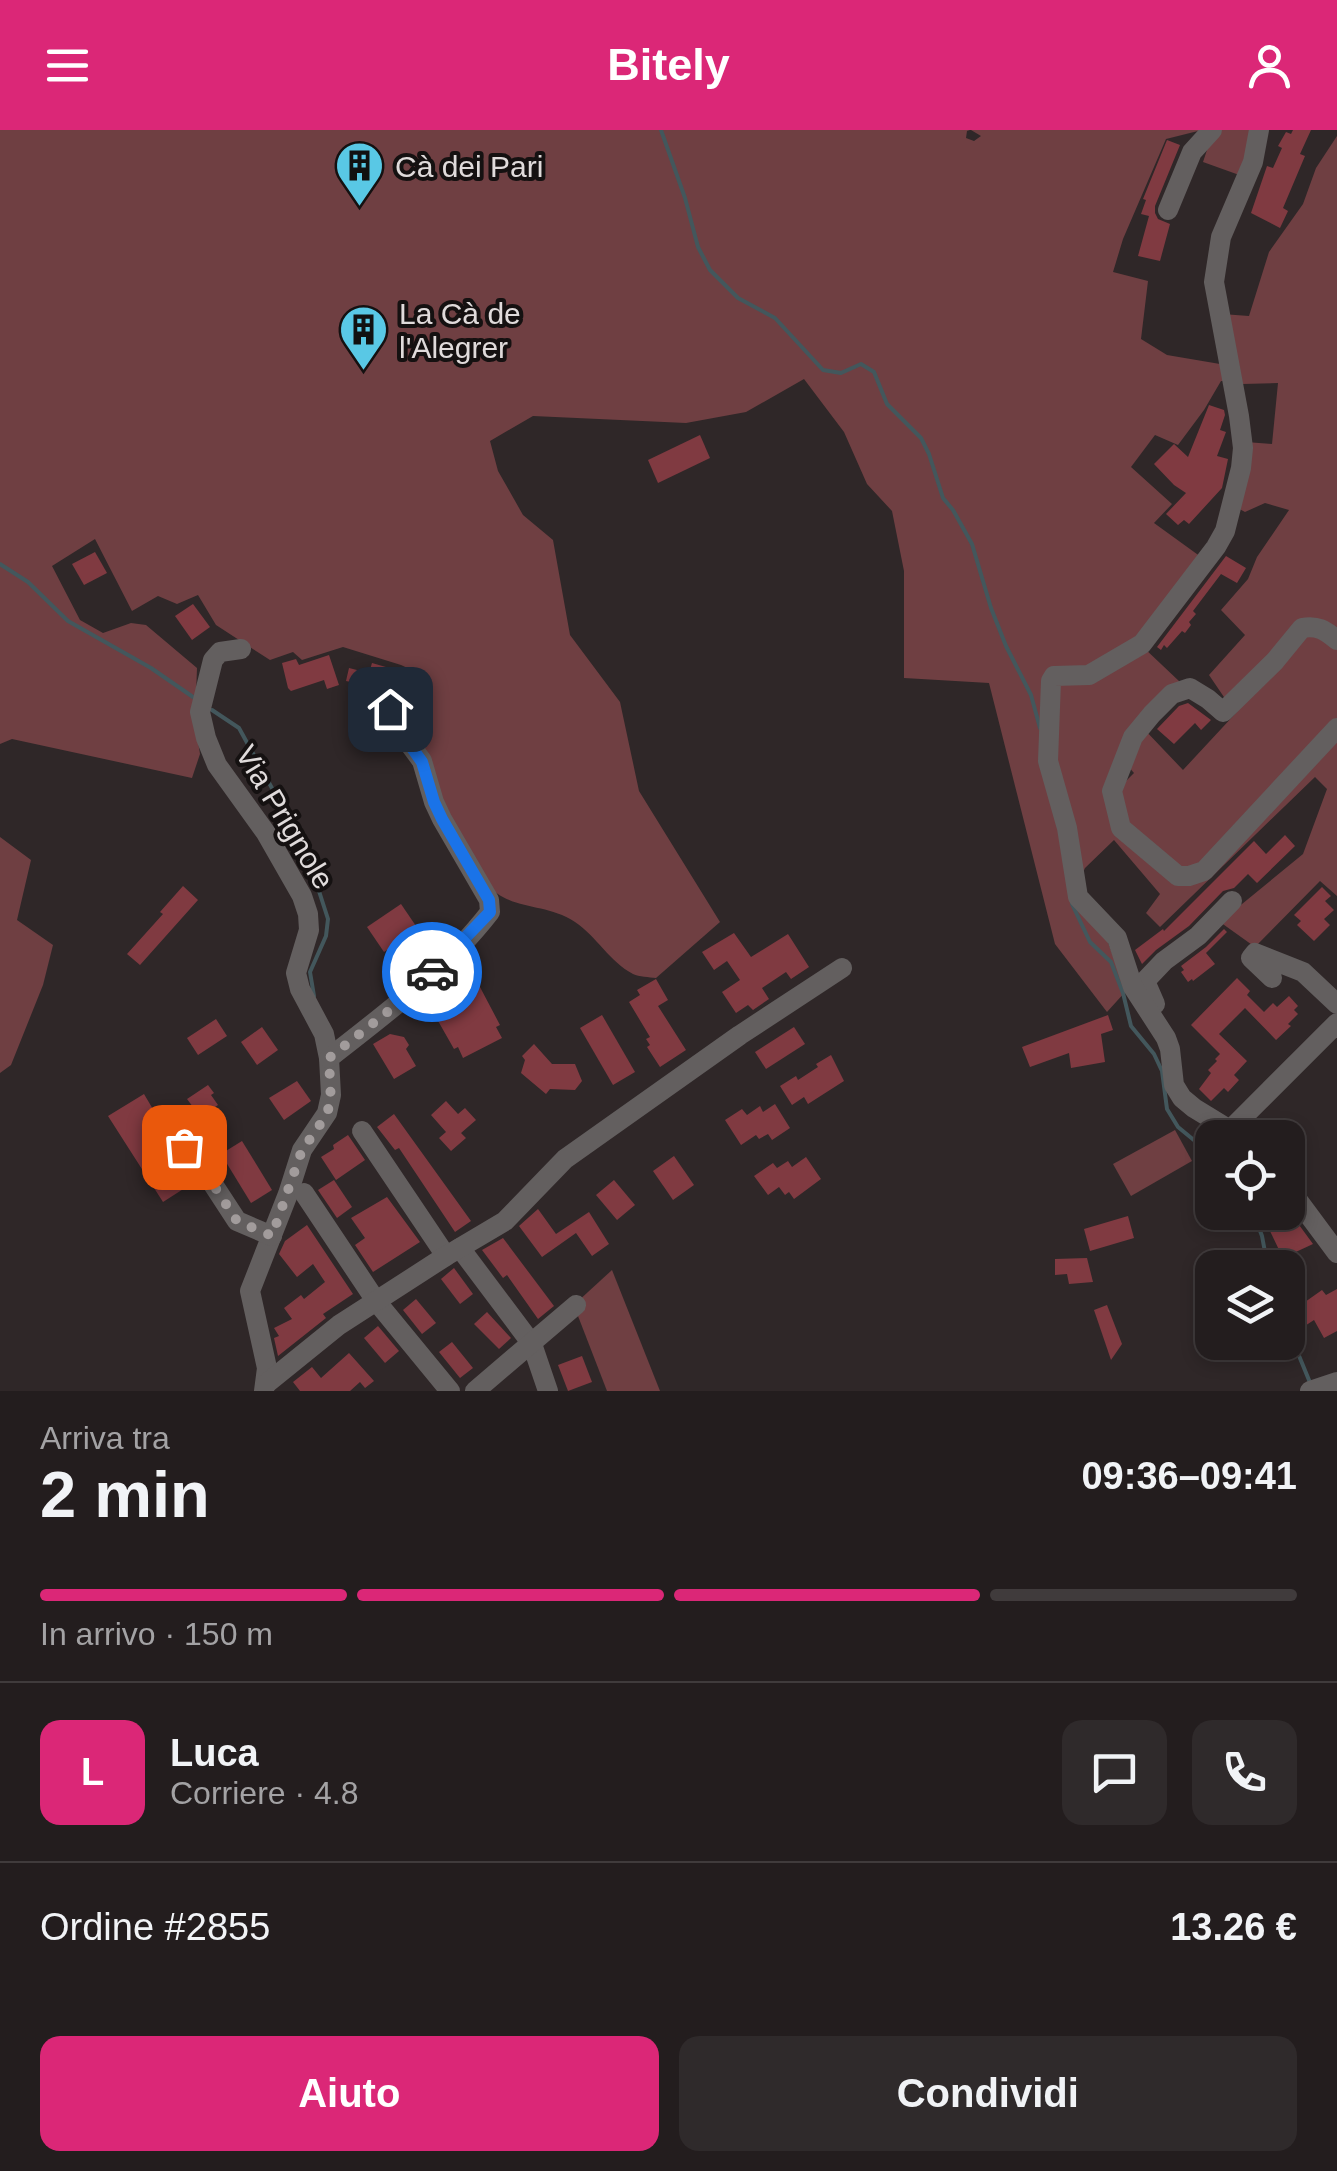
<!DOCTYPE html>
<html lang="it">
<head>
<meta charset="utf-8">
<style>
	body { margin:0; font-family:Arial,sans-serif; background:#2f2a2b; color:#f1f3f6; height:100vh; display:flex; flex-direction:column; font-size:38px; white-space:nowrap }
	* { box-sizing:border-box; margin:0 }
	p { font-size:32px; color:#a3a2a4 }
	.icon { flex:none; width:55px; height:55px; fill:none; stroke:currentColor; stroke-width:2; stroke-linecap:round; stroke-linejoin:round }
	.map { position:relative; height:1261px; overflow:hidden }
	.details { display:flex; flex-direction:column; background:#231d1e; flex:1 }
	.details>* { flex:none }
	.controls { position:absolute; left:1195px; top:990px; display:grid; gap:20px }
	.controls a { display:grid; place-items:center; width:110px; height:110px; border-radius:20px; background:#231d1e; box-shadow:0 5px 15px #0003,0 0 0 2px #403b3c; font-size:50px }
	.pin { position:absolute; display:grid; place-items:center; width:85px; height:85px; color:#fff; margin:-42px; border-radius:20px; box-shadow:0 5px 15px #0006 }
	.courier { position:absolute; display:grid; place-items:center; width:100px; height:100px; margin:-50px; border:8px solid #1a73e8; border-radius:50%; background:#fff; color:#222; box-shadow:0 2px 12px #0007 }
	.summary em { font-style:normal; font-weight:700 }
	.summary div { display:flex; flex-direction:column-reverse }
	.summary { display:flex; align-items:center; justify-content:space-between; height:170px; padding:0 40px }
	h1 { font-size:65px; font-weight:700; line-height:75px }
	.bar { display:grid; grid-template-columns:repeat(4,1fr); gap:15px 10px; align-content:center; height:120px; padding:0 40px }
	.bar i { height:12px; border-radius:8px; background:#403b3c }
	.bar .on { background:#db2777 }
	.bar p { grid-column:span 4 }
	.line { display:flex; align-items:center; gap:25px; padding:0 40px; border-top:2px solid #403b3c }
	.line div { flex:1 }
	.round { display:grid; place-items:center; flex:none; width:105px; height:105px; border-radius:20px; background:#2f2a2b }
	.cta { display:flex; gap:20px; margin-top:auto; padding:20px 40px }
	.cta a { flex:1; height:115px; border-radius:20px; background:#db2777; color:#fff; font-size:40px; font-weight:700; line-height:115px; text-align:center }
	.cta a+a { background:#2f2a2b; color:#f1f3f6 }
	header { display:flex; justify-content:space-between; align-items:center; height:130px; padding:0 40px; background:#db2777; color:#fff; font-size:45px; font-weight:700 }
	.map>svg:first-child { display:block }
</style>
</head>
<body>
<header><svg class="icon" aria-label="menu" viewBox="0 0 24 24"><path d="M4 6h16M4 12h16M4 18h16"/></svg>Bitely<svg class="icon" aria-label="person" viewBox="0 0 24 24"><circle cx="12" cy="8" r="4"/><path d="M4 21q1-7 8-7t8 7"/></svg></header>
<div class="map">
<svg width="1337" height="1261" viewBox="0 0 1337 1261">
	<rect width="100%" height="100%" fill="#2f2728"/>
	<g fill="#6f3f42">
		<path d="M 0,0 L 970,0 L 967,1 L 966,8 L 974,11 L 981,6 L 971,0 L 1202,0 L 1166,9 L 1123,109 L 1113,142 L 1148,151 L 1141,209 L 1167,225 L 1220,234 L 1227,251 L 1221,251 L 1204,280 L 1178,315 L 1155,305 L 1131,337 L 1172,374 L 1154,393 L 1201,427 L 1137,508 L 1088,543 L 1050,544 L 1069,743 L 1105,804 L 1126,861 L 1107,882 L 1055,814 L 989,553 L 904,548 L 904,441 L 892,381 L 867,354 L 844,302 L 804,249 L 746,282 L 686,293 L 533,286 L 490,311 L 498,341 L 523,385 L 553,410 L 570,505 L 620,572 L 639,661 L 720,792 L 656,848 C 649,847 639,847 633,844 C 610,832 596,806 575,792 C 543,771 512,783 484,752 L 430,644 L 423,609 L 415,585 L 427,547 L 401,535 L 343,517 L 302,530 L 293,522 L 270,530 L 216,495 L 198,465 L 177,474 L 158,466 L 132,481 L 95,409 L 52,436 L 80,490 L 103,503 L 131,493 L 146,495 L 197,538 L 195,592 L 200,624 L 192,648 L 12,609 L 0,614 Z"/>
		<polygon points="1217,0 1254,0 1242,46 1203,32 1212,5"/>
		<polygon points="1337,6 1337,506 1321,495 1228,573 1209,545 1245,505 1221,480 1248,449 1257,427 1289,380 1265,373 1245,382 1234,376 1246,312 1272,314 1278,253 1242,254 1222,184 1249,186 1269,122 1303,74 1316,38"/>
		<polygon points="1303,502 1337,516 1337,593 1205,736 1178,742 1127,699 1118,659 1134,643 1127,635 1143,598 1183,640 1235,584"/>
		<polygon points="1143,517 1180,552 1127,614 1118,698 1181,750 1337,604 1337,766 1320,751 1255,817 1220,792 1303,724 1327,659 1315,647 1160,797 1146,783 1160,764 1114,710 1085,738 1080,749 1049,630 1056,549"/>
		<polygon points="0,707 31,730 17,790 53,815 43,855 11,935 0,943"/>
		<polygon points="1175,1000 1192,1031 1131,1066 1113,1034"/>
		<polygon points="612,1140 660,1261 607,1261 578,1186 576,1173"/>
	</g>
	<g fill="none" stroke-linecap="round" stroke-linejoin="round">
		<g stroke="#43575c" stroke-width="4">
			<polyline points="661,0 685,68 698,117 710,140 738,168 775,188 823,240 841,243 861,234 874,242 887,274 921,308 929,324 943,368 953,380 972,414 991,478 1006,516 1031,565 1040,598"/>
			<polyline points="0,434 28,452 68,491 151,538 193,567"/>
			<polyline points="212,580 239,598 302,713 318,758 328,789 326,806 310,842 314,866"/>
			<polyline points="1072,774 1090,812 1111,832 1123,863 1131,896 1154,924 1162,941 1167,979 1178,997 1212,1025"/>
			<polyline points="1253,1082 1262,1106 1268,1138"/>
			<polyline points="1288,1199 1311,1255"/>
		</g>
	</g>
	<g fill="#803a41">
		<polygon points="1293,0 1311,0 1300,24 1305,26 1283,78 1288,81 1280,98 1251,83 1267,36 1273,38 1282,18 1278,16 1286,2 1291,4"/>
		<polygon points="1167,10 1180,15 1155,76 1155,83 1158,89 1170,94 1160,131 1138,126 1149,86 1141,84 1146,70 1143,69"/>
		<polygon points="1209,275 1224,280 1225,285 1220,300 1226,302 1217,326 1228,329 1222,358 1189,394 1184,390 1178,395 1166,384 1186,363 1174,355 1154,334 1174,314 1188,327"/>
		<polygon points="700,305 710,328 658,353 648,330"/>
		<polygon points="95,422 107,443 84,455 72,434"/>
		<polygon points="1226,426 1246,438 1237,453 1221,444 1193,481 1196,484 1189,492 1191,495 1185,503 1182,501 1167,518 1164,515 1161,520 1157,517"/>
		<polygon points="193,474 210,497 192,510 175,486"/>
		<polygon points="329,525 339,555 327,559 324,550 291,561 288,558 282,533 296,529 299,535"/>
		<polygon points="372,533 417,546 411,570 386,564 387,560 346,551 349,538 369,543"/>
		<polygon points="1188,573 1211,590 1201,600 1195,593 1174,614 1157,599 1179,576"/>
		<polygon points="1285,705 1295,716 1257,753 1248,744 1234,758 1223,761 1189,796 1156,820 1142,834 1135,820 1163,799 1164,801 1254,711 1266,724"/>
		<polygon points="183,756 198,770 140,835 127,824 163,784 160,782"/>
		<polygon points="1322,757 1331,766 1325,771 1334,780 1324,789 1330,795 1314,811 1297,795 1301,791 1294,785"/>
		<polygon points="401,774 418,799 384,822 367,797"/>
		<polygon points="1224,799 1227,802 1206,823 1215,834 1193,851 1192,849 1188,852 1181,842 1184,840 1181,836 1206,817"/>
		<polygon points="734,803 751,827 788,804 809,837 791,849 786,842 762,858 769,869 753,880 748,875 736,883 722,862 740,850 727,831 714,840 702,822"/>
		<polygon points="471,840 500,895 496,897 502,908 463,928 458,917 454,919 425,868 448,847 454,844 456,848"/>
		<polygon points="1237,848 1250,861 1247,865 1264,882 1273,873 1277,877 1289,866 1298,876 1294,880 1298,884 1288,894 1291,896 1276,910 1245,878 1219,904 1247,931 1234,945 1239,950 1228,962 1224,958 1211,971 1199,959 1211,943 1208,940 1217,931 1215,929 1220,924 1191,895"/>
		<polygon points="656,849 668,870 658,876 686,920 660,937 647,917 650,915 646,909 650,907 629,872 640,865 637,860"/>
		<polygon points="602,885 635,942 613,955 580,898"/>
		<polygon points="1108,885 1113,900 1101,904 1105,932 1071,938 1069,923 1030,937 1022,917"/>
		<polygon points="216,889 227,906 198,925 187,908"/>
		<polygon points="262,897 278,920 257,935 241,912"/>
		<polygon points="794,897 805,914 766,939 755,922"/>
		<polygon points="390,904 404,907 409,915 406,919 416,936 394,949 373,914"/>
		<polygon points="534,914 552,934 575,934 582,951 575,960 550,959 546,964 521,943 525,930 522,926"/>
		<polygon points="831,925 844,951 808,974 804,967 792,975 780,956 796,946 798,950 818,937 816,934"/>
		<polygon points="297,951 311,971 284,990 269,968"/>
		<polygon points="208,955 214,963 211,965 218,975 197,989 191,979 193,977 187,969"/>
		<polygon points="144,964 157,986 154,988 157,1000 171,1023 168,1025 188,1056 163,1072 108,986"/>
		<polygon points="446,971 458,984 465,978 476,990 461,1003 466,1008 451,1021 439,1008 446,1002 431,985"/>
		<polygon points="775,974 790,998 772,1010 768,1004 759,1009 756,1005 741,1015 725,990 742,979 747,985 760,976 763,982"/>
		<polygon points="394,984 471,1091 455,1102 399,1018 395,1020 377,997"/>
		<polygon points="348,1005 365,1030 336,1050 321,1027 334,1019 333,1015"/>
		<polygon points="242,1011 272,1060 251,1073 221,1024"/>
		<polygon points="674,1026 694,1055 673,1070 653,1041"/>
		<polygon points="806,1027 821,1049 794,1069 789,1062 785,1065 779,1057 768,1065 754,1046 773,1033 777,1038 788,1031 792,1037"/>
		<polygon points="334,1050 352,1077 337,1088 318,1060"/>
		<polygon points="614,1050 635,1075 617,1090 596,1065"/>
		<polygon points="387,1067 420,1112 373,1142 355,1115 365,1108 351,1088"/>
		<polygon points="538,1079 556,1104 589,1082 609,1114 592,1126 576,1103 542,1127 519,1096"/>
		<polygon points="1128,1086 1134,1108 1090,1121 1084,1099"/>
		<polygon points="1294,1088 1313,1114 1285,1127 1284,1123 1281,1124 1269,1099"/>
		<polygon points="307,1095 353,1164 323,1184 326,1188 278,1226 274,1208 279,1206 274,1198 292,1189 284,1178 301,1165 304,1169 325,1152 313,1134 297,1147 279,1124 285,1111"/>
		<polygon points="503,1108 554,1176 538,1189 507,1145 503,1148 482,1120"/>
		<polygon points="1087,1128 1093,1152 1069,1154 1067,1144 1055,1145 1055,1129"/>
		<polygon points="454,1138 473,1164 460,1174 441,1149"/>
		<polygon points="1337,1159 1337,1201 1324,1208 1314,1190 1294,1203 1288,1184 1322,1160 1326,1165"/>
		<polygon points="416,1169 436,1193 422,1204 403,1180"/>
		<polygon points="1107,1175 1122,1214 1111,1230 1094,1180"/>
		<polygon points="487,1182 511,1208 499,1219 474,1194"/>
		<polygon points="378,1196 399,1221 385,1233 364,1208"/>
		<polygon points="452,1212 473,1238 460,1248 439,1222"/>
		<polygon points="349,1223 374,1251 365,1258 360,1252 350,1261 300,1261 293,1252 312,1237 321,1248"/>
		<polygon points="582,1226 592,1252 568,1261 558,1235"/>
	</g>
	<g fill="none" stroke-linecap="round" stroke-linejoin="round">
		<g stroke="#635f5f" stroke-width="20">
			<polyline points="1168,80 1192,22 1212,0"/>
			<path d="M 1337,510 C 1325,500 1317,495 1302,498 L 1275,531 L 1223,582 L 1208,569 L 1190,558 L 1172,564 L 1152,584 L 1133,607 L 1112,661 L 1121,698 L 1178,746 L 1189,746 L 1204,741 L 1337,598"/>
			<polyline points="241,519 220,522 213,530 200,582 206,608 217,635 266,703 302,766 308,784 309,800 296,843 300,859 324,904 329,928 331,965 327,983 302,1020 288,1064 250,1161 267,1238 264,1261"/>
			<polyline points="1272,848 1251,828 1255,823 1303,842 1337,874"/>
			<polyline points="1155,874 1145,851 1164,831 1198,806 1232,771"/>
			<path d="M 329,928 C 385,884 446,839 490,782 L 489,770 L 442,689 L 434,672 L 422,631 L 400,601 L 389,579"/>
			<polyline points="169,993 198,1040 207,1045 237,1091 272,1106"/>
			<polyline points="1231,999 1337,893"/>
			<polyline points="362,1001 446,1126"/>
			<polyline points="1243,1008 1194,978 1182,968 1174,955 1170,919 1166,908 1133,857 1117,808 1078,767 1067,698 1048,631 1051,551 1054,546 1089,545 1142,514 1216,417 1225,401 1241,338 1243,318 1239,286 1214,152 1221,107 1253,32 1259,0"/>
			<polyline points="1288,1057 1337,1123"/>
			<polyline points="304,1063 376,1171 450,1261"/>
			<polyline points="460,1118 532,1214 548,1261"/>
			<polyline points="266,1254 339,1195 446,1126 505,1091 565,1029 740,905 842,838"/>
			<polyline points="475,1261 576,1175"/>
			<polyline points="1310,1261 1337,1252"/>
		</g>
	</g>
	<g fill="none" stroke-linecap="round" stroke-linejoin="round">
		<polyline stroke="#a29c9c" stroke-width="10" stroke-dasharray="0 18" points="184,1017 198,1040 207,1045 237,1091 272,1106 302,1020 318,998 331,974 329,928 395,876 432,842"/>
		<polyline stroke="#1a73e8" stroke-width="12" points="390,579 400,601 422,632 434,672 442,689 489,770 490,782 432,842"/>
	</g>
	<defs>
		<symbol id="building-pin" viewBox="-11 -11 22 30"><path d="M0 17L-7.5 6A9.5 9.5 0 1 1 7.5 6Z" fill="#59c8e5" stroke="#151111"/><path d="M-4-6H4V6H1V3H-1V6H-4ZM-2.5-4.3h1.7v1.8h-1.7ZM.8-4.3h1.7v1.8H.8ZM-2.5-1h1.7V.8h-1.7ZM.8-1h1.7V.8H.8Z" fill="#111"/></symbol>
	</defs>
	<g fill-rule="evenodd">
		<use href="#building-pin" x="332" y="8" width="55" height="75"/>
		<use href="#building-pin" x="336" y="172" width="55" height="75"/>
	</g>
	<g text-anchor="middle" dominant-baseline="central" stroke-width="8" stroke-linejoin="round" paint-order="stroke">
		<g font-size="30" fill="#e0dbdb" stroke="#151111" text-anchor="start">
			<text x="395" y="36">Cà dei Pari</text>
			<text x="399" y="183">La Cà de<tspan x="399" dy="34">l'Alegrer</tspan></text>
		</g>
		<g font-size="30" fill="#e0dbdb" stroke="#151111">
			<text transform="translate(285 687) rotate(59)">Via Prignole</text>
		</g>
	</g>
</svg>
<div class="controls">
<a><svg class="icon" aria-label="locate" viewBox="0 0 24 24"><circle cx="12" cy="12" r="6"/><path d="M12 2v4M12 18v4M2 12h4M18 12h4"/></svg></a>
<a><svg class="icon" aria-label="layers" viewBox="0 0 24 24"><path d="M12 4l9 5-9 5-9-5zM3 14l9 5 9-5"/></svg></a>
</div>
<div class="pin" style="left:184px;top:1017px;background:#ea580c"><svg class="icon" aria-label="bag" viewBox="0 0 24 24"><path d="M5 8h14l-1 12H6zM9 8a3 3 0 0 1 6 0"/></svg></div>
<div class="pin" style="left:390px;top:579px;background:#1f2937"><svg class="icon" aria-label="home" viewBox="0 0 24 24"><path d="M3 11l9-7 9 7M6 9v11h12V9"/></svg></div>
<div class="courier" style="left:432px;top:842px"><svg class="icon" aria-label="car" viewBox="0 0 24 24"><path d="M5 17H2v-5l4-1 3-4h7l3 4 3 1v5h-3M9 17h6M6 11h13"/><circle cx="7" cy="17" r="2"/><circle cx="17" cy="17" r="2"/></svg></div>
</div>
<section class="details">
<div class="summary"><div><h1>2 min</h1><p>Arriva tra</p></div><em>09:36–09:41</em></div>
<div class="bar"><i class="on"></i><i class="on"></i><i class="on"></i><i></i><p>In arrivo · 150 m</p></div>
<div class="line" style="height:180px"><b class="round" style="background:#db2777;color:#fff">L</b><div><b>Luca</b><p>Corriere · 4.8</p></div><a class="round"><svg class="icon" aria-label="chat" viewBox="0 0 24 24"><path d="M4 5h16v11H9l-5 4z"/></svg></a><a class="round"><svg class="icon" aria-label="phone" viewBox="0 0 24 24"><path d="M5 4h4l2 5-3 2q2 4 5 5l2-3 5 2v4C11 20 4 13 5 4z"/></svg></a></div>
<div class="line" style="height:130px"><div>Ordine #2855</div><b>13.26 €</b></div>
<div class="cta"><a>Aiuto</a><a>Condividi</a></div>
</section>
</body>
</html>
